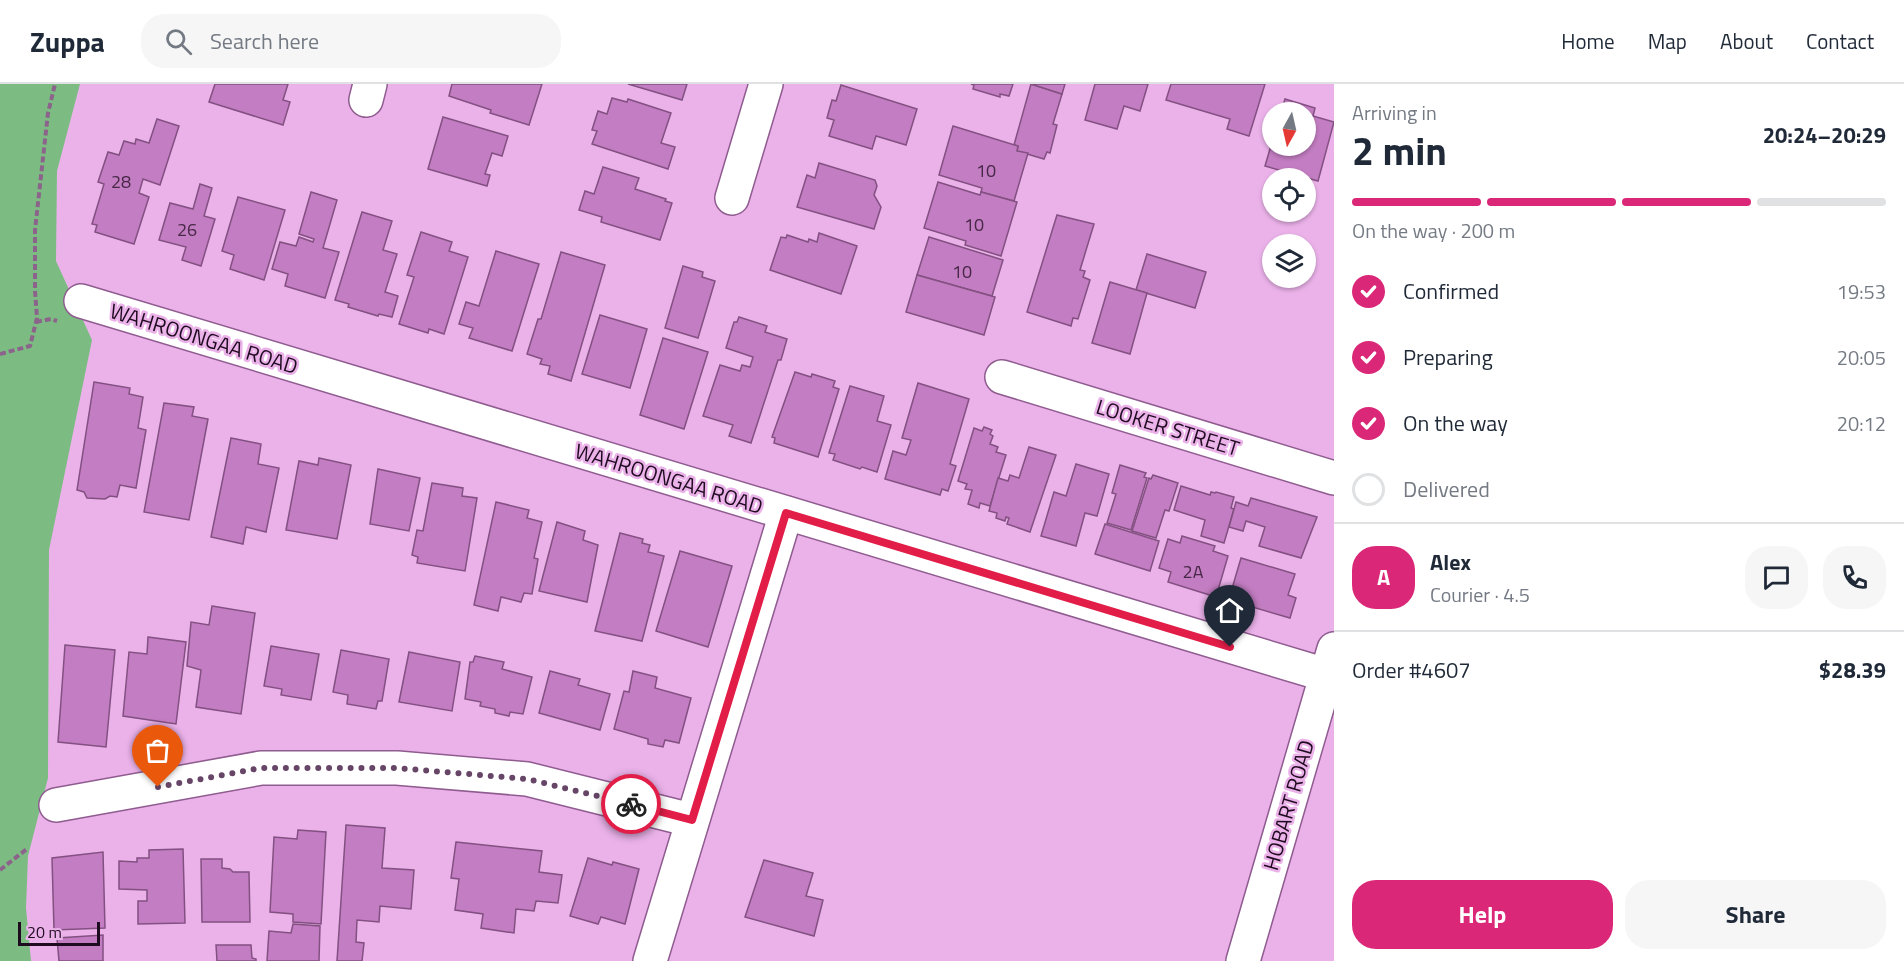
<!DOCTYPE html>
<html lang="en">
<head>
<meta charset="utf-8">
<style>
	body { margin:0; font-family:"Titillium Web",sans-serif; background:#f6f6f7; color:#1f2937; height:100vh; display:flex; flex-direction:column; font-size:22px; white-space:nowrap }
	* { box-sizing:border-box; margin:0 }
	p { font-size:20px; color:#747a83 }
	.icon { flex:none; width:33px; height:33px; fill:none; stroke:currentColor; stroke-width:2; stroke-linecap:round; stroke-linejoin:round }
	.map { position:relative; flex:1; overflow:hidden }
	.details { display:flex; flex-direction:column; background:#fff; width:570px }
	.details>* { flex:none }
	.needle { width:39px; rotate:188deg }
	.tools { position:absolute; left:1262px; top:18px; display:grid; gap:12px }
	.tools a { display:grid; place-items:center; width:54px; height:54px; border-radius:50%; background:#fff; box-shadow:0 2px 4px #0004; font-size:30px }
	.scale { position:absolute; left:18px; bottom:15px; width:82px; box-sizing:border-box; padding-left:6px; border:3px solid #1f0b1f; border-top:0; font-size:16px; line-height:21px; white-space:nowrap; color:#1f0b1f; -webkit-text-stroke:4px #ebb2ea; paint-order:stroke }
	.pin { position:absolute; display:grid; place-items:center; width:51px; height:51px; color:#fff; margin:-62px -26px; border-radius:50% 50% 50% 0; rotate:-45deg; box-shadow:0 0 6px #0007 }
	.pin .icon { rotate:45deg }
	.courier { position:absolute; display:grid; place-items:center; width:60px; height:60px; margin:-30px; border:4px solid #e11d48; border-radius:50%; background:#fff; color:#222; box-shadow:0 2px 8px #0007 }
	.summary em { font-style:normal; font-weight:700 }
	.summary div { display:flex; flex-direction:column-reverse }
	.summary { display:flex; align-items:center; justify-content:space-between; height:102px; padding:0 18px }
	h1 { font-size:39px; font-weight:700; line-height:45px }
	.bar { display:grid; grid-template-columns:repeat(4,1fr); gap:9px 6px; align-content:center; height:72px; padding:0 18px }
	.bar i { height:8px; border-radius:4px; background:#e0e1e3 }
	.bar .active { background:#db2777 }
	.bar p { grid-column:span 4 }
	.line { display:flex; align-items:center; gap:15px; padding:0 18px; border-top:2px solid #e0e1e3 }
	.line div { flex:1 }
	.round { display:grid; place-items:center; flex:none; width:63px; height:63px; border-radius:24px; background:#f6f6f7 }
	ol { padding:0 18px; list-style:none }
	li { display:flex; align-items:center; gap:18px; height:66px }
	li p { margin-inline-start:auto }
	li .icon { padding:6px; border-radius:50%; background:#db2777; color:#fff; stroke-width:4 }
	li:last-child { color:#747a83 }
	li i { width:33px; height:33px; border:3px solid #e0e1e3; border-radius:50% }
	.cta { display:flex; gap:12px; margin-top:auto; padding:12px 18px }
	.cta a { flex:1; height:69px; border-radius:24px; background:#db2777; color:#fff; font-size:24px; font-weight:700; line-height:69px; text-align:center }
	.cta a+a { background:#f6f6f7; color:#1f2937 }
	header { display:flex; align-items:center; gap:36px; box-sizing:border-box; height:84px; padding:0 30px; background:#fff; border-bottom:2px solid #e0e1e3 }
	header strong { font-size:28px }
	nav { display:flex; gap:33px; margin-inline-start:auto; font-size:21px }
	.search { width:420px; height:54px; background:#f6f6f7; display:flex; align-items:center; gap:15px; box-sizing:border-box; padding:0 21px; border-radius:24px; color:#747a83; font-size:22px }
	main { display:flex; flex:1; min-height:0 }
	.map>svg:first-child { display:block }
</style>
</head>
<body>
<header>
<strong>Zuppa</strong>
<div class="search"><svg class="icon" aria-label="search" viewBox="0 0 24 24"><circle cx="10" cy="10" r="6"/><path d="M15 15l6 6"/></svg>Search here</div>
<nav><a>Home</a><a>Map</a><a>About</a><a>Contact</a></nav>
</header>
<main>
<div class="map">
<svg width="1334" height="877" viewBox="0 0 1334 877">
	<rect width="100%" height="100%" fill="#ebb2ea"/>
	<polygon fill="#7cbc83" points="0,0 80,0 57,87 56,177 92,256 49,466 48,694 28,772 26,824 31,877 0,877"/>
	<g fill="#c37dc2" stroke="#835082" stroke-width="1.5">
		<polygon points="215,0 288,0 283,16 290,18 283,41 209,18"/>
		<polygon points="452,0 542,0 529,41 490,29 491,26 449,12"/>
		<polygon points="628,0 687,0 682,16"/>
		<polygon points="971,0 1013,0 1009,12 1000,10 1000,13 973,5 974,1"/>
		<polygon points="1031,0 1062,10 1053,40 1057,41 1050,69 1047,68 1044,75 1017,67 1018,62 1014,61"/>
		<polygon points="1031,0 1065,0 1062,10"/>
		<polygon points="1095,0 1148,0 1140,27 1124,22 1117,45 1085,36"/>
		<polygon points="1171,0 1265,0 1249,52 1227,45 1230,35 1166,16"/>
		<polygon points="841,1 917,25 906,61 876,52 872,65 829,52 834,36 827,34 832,16 836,17"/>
		<polygon points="612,14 627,18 628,15 671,29 661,59 675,63 668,85 592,60 597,47 592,46 598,27 607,30"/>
		<polygon points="1285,15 1315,24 1313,32 1334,38 1318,97 1265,82 1272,58 1272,62 1305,62 1305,28 1281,28"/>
		<polygon points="443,33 508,52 502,72 492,69 485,90 490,91 487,102 428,85"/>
		<polygon points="157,35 179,42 160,101 143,95 139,109 149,113 134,160 95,148 97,141 92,140 104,100 98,98 108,68 119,71 124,57 135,60 136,55 149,59"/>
		<polygon points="953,42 1018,62 1017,67 1028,69 1014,117 981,108 982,104 939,91"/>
		<polygon points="819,79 875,96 877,102 874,111 881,123 874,145 797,123 807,91 815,94"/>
		<polygon points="603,83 639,94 635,105 666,115 665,117 672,119 660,156 601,138 602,133 579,126 585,107 594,110"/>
		<polygon points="938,98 980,111 981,108 1017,118 1001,172 965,161 966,157 924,144"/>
		<polygon points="200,100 212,104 204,132 215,135 201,182 182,176 186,163 159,156 170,119 193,125"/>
		<polygon points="311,108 337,116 323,164 339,168 325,214 285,202 288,190 272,185 280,158 296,162 299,153 313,158 314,155 299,150"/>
		<polygon points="238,113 285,126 264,196 230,185 234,171 222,167"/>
		<polygon points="362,128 392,137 383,166 397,170 385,208 398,212 392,233 379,230 378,232 348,223 349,220 335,216"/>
		<polygon points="1057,131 1094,140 1080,186 1085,187 1083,193 1090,196 1078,235 1073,234 1071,242 1027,228"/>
		<polygon points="421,148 452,158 449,167 468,173 444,250 429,245 428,249 399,240 414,193 407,191"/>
		<polygon points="819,149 857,162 841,210 770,186 781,153 786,154 787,151 808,158 809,155 817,158"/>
		<polygon points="929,153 1003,176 992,212 917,191"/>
		<polygon points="496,167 539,180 512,267 469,254 473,244 459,240 466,218 479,222"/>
		<polygon points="561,168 605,181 571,297 548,290 550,282 540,280 542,275 527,270 538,235 541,235"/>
		<polygon points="1147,170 1206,188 1195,224 1136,206"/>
		<polygon points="683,182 703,188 702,193 715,197 698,254 665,244"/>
		<polygon points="917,191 995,213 984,251 906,228"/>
		<polygon points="1110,198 1147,209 1130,270 1092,259"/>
		<polygon points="600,231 647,245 630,304 582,290"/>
		<polygon points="739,233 767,242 765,248 787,255 781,276 778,276 751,359 729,352 733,341 703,332 720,281 740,287 742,281 750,283 753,273 726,264 734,238 737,238"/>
		<polygon points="663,254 708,268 684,345 640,331"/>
		<polygon points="795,288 811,293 812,290 835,297 833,303 839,305 818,373 774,359 775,354 772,353"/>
		<polygon points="94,298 130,304 129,310 143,313 138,344 146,346 136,404 120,401 117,413 110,412 105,415 87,414 84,408 77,406"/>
		<polygon points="918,299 969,315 950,380 956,382 948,407 942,405 940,411 885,395 893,367 906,371 911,356 902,354"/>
		<polygon points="850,302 884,312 877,337 891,341 877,388 862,383 860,385 833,376 835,370 829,369"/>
		<polygon points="164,319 194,323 192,332 208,335 189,436 144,428"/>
		<polygon points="984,343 992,346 990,350 993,352 990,360 998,363 996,368 1006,371 990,422 980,419 979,424 968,420 972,406 965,405 967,400 958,397 974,344 982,347"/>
		<polygon points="231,354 261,360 258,380 279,384 266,448 246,443 243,460 211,453"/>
		<polygon points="1029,363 1056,371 1030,448 1007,440 1009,434 1006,433 1005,437 996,434 997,429 989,427 998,394 1008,397 1010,391 1019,394"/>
		<polygon points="319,374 351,381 337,455 286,446 299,377 318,381"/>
		<polygon points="1076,380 1109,390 1097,432 1085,429 1076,462 1041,452 1054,408 1066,412"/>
		<polygon points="1120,381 1146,389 1144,393 1147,394 1131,446 1107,439 1116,410 1112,409"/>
		<polygon points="378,385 420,394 409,447 370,440"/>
		<polygon points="1153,391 1178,399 1169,427 1165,426 1156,454 1132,447 1149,394 1151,395"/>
		<polygon points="432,399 463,404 462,412 477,414 465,487 417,479 418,473 412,471 417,446 423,447"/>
		<polygon points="1181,402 1210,411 1211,408 1215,409 1216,408 1234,413 1231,424 1234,425 1224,459 1201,452 1205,436 1174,426"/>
		<polygon points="1251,414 1317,433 1301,474 1259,462 1265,443 1246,437 1243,447 1229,443 1236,418 1248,422"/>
		<polygon points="496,418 529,426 527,434 542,438 534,474 538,475 532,510 524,509 521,518 501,513 498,527 474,521"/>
		<polygon points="557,438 585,447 583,456 598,461 587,518 539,507"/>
		<polygon points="1105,440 1159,457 1150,487 1095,470"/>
		<polygon points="620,449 643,455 642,459 650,461 648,468 664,472 642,557 595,547"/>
		<polygon points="1182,452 1215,462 1213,467 1228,472 1216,513 1168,498 1171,488 1159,484 1168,455 1180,459"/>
		<polygon points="680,467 732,482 708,563 656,547"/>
		<polygon points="1241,474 1295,490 1288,511 1296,514 1290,534 1242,520 1244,512 1231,508"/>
		<polygon points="212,522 255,529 241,630 196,623 201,586 187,582 191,538 209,541"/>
		<polygon points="148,553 186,558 176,640 123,632 129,568 147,570"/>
		<polygon points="65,561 115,566 106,663 58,658"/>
		<polygon points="271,562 319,570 311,616 281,611 282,605 264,602"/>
		<polygon points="341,566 389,575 382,617 378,617 376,625 347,620 348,611 333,608"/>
		<polygon points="409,568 460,578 452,627 399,618"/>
		<polygon points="475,572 504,578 502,585 532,593 523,630 510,628 509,632 495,629 495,625 480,622 481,618 465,615 470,578 473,578"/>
		<polygon points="550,587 580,595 578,601 610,610 600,646 539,629"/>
		<polygon points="633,587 657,593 655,604 691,614 679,659 665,656 663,663 648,660 648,655 614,645 624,607 629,608"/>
		<polygon points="346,741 385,744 382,784 414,786 411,825 380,822 379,838 357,836 356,858 364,859 362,877 337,877"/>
		<polygon points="298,746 326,748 321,840 293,838 293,830 270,828 274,753 297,755"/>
		<polygon points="456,758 542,767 539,788 562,791 558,819 536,817 534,827 516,825 514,849 481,844 483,830 455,826 459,795 451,794"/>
		<polygon points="183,765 185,839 138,840 138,817 147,817 147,806 119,805 119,777 137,778 137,774 149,774 149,766"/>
		<polygon points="103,768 105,844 54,846 52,774"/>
		<polygon points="588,774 612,781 613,778 639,785 625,840 601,833 598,840 570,832"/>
		<polygon points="201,775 222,775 222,784 230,785 233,788 249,788 250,838 202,838"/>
		<polygon points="764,776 813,789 806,812 823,816 814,852 745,833"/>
		<polygon points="293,840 320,842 319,877 267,877 269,847 291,849"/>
		<polygon points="103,851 103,877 59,877 57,854"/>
		<polygon points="216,861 251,861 252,874 256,875 256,877 217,877"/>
	</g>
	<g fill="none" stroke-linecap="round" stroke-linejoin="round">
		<defs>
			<g id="minor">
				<polyline points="366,16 370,0"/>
				<polyline points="732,114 766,0"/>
				<polyline points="81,217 1326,591"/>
				<polyline points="1002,293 1334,394"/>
				<polyline points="56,721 261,684 397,684 527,695 691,736"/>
				<polyline points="650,877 786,429"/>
				<polyline points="1243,877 1334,565"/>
			</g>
		</defs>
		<use href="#minor" stroke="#8f5c8f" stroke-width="36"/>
		<g stroke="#8c648b" stroke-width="4" stroke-dasharray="6 3" stroke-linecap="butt">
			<polyline points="36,238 51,235 57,237"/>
			<polyline points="0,270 30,262 37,234 35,207 35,146 48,29 55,0"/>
			<polyline points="0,786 28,764"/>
		</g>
		<use href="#minor" stroke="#fff" stroke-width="33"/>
	</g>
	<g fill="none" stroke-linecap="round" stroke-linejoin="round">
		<polyline stroke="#664566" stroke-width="6" stroke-dasharray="0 10.8" points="158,703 261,684 397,684 527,695 631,720"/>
		<polyline stroke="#e11d48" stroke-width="8" points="631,720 692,736 786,429 1230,563"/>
	</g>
	<g text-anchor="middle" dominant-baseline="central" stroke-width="5" stroke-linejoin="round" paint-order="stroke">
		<g font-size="18" fill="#482848">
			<text x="986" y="86">10</text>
			<text x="121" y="97">28</text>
			<text x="974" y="140">10</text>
			<text x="187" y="145">26</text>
			<text x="962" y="187">10</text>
			<text x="1193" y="487">2A</text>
		</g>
		<g font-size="21" fill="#1f0b1f" stroke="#ebb2ea">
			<text transform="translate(204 254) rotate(17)">WAHROONGAA ROAD</text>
			<text transform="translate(1168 343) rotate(17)">LOOKER STREET</text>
			<text transform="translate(669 394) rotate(17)">WAHROONGAA ROAD</text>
			<text transform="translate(1288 721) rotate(-74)">HOBART ROAD</text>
		</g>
	</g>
</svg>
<div class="tools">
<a><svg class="needle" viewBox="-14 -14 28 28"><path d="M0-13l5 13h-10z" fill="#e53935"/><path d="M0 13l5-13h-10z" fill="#747a83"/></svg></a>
<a><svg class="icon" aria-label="locate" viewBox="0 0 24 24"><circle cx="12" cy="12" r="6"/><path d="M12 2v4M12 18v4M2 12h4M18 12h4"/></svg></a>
<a><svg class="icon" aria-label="layers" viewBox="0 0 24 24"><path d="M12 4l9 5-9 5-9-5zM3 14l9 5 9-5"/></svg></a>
</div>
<div class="scale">20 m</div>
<div class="pin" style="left:158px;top:703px;background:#ea580c"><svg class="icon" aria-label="bag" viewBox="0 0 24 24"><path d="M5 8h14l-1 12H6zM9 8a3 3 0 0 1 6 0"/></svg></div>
<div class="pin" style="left:1230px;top:563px;background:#1f2937"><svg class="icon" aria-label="home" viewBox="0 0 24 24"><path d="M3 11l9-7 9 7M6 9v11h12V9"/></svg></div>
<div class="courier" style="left:631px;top:720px"><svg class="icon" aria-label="bike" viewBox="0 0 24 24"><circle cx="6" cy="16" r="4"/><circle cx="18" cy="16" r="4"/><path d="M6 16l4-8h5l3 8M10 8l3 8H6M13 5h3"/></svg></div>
</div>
<section class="details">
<div class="summary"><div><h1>2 min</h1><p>Arriving in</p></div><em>20:24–20:29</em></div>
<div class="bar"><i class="active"></i><i class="active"></i><i class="active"></i><i></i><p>On the way · 200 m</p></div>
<ol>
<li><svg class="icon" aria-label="check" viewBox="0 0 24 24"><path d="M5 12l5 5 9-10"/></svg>Confirmed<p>19:53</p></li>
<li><svg class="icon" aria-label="check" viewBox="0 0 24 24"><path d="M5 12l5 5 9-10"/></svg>Preparing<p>20:05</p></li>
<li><svg class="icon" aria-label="check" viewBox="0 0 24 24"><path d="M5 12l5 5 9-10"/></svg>On the way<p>20:12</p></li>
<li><i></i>Delivered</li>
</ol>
<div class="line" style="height:108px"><b class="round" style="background:#db2777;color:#fff">A</b><div><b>Alex</b><p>Courier · 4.5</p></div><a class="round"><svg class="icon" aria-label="chat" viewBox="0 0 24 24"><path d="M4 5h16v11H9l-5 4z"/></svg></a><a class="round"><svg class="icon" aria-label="phone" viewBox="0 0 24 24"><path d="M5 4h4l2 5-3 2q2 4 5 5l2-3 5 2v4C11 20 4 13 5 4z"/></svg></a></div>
<div class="line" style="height:78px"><div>Order #4607</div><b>$28.39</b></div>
<div class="cta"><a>Help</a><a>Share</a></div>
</section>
</main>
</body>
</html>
